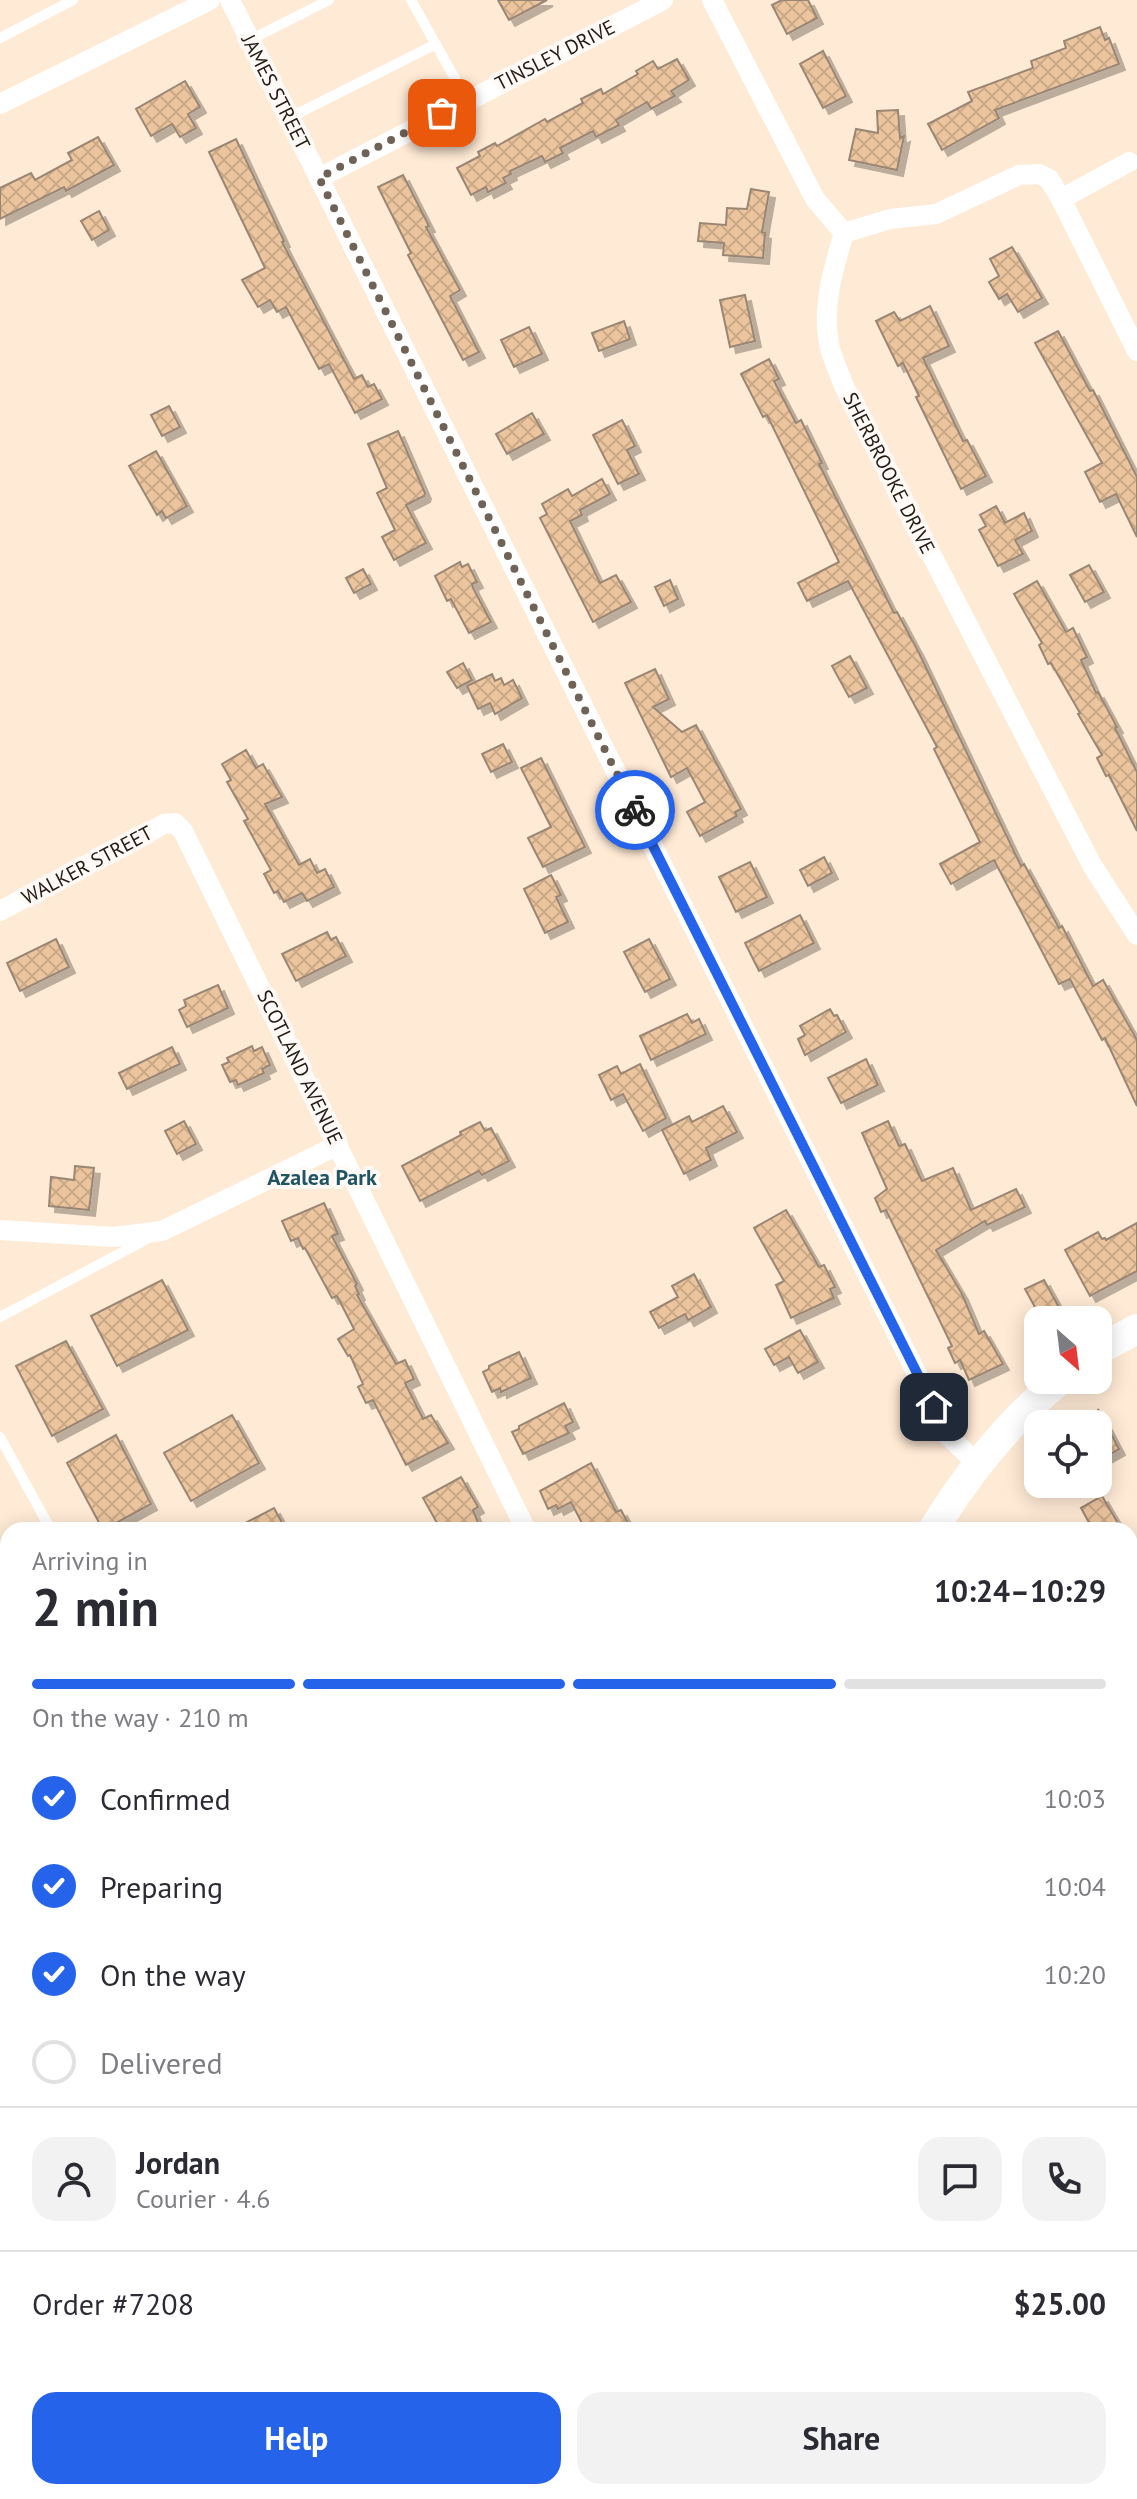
<!DOCTYPE html>
<html lang="en">
<head>
<meta charset="utf-8">
<style>
	body { margin:0; font-family:"PT Sans",sans-serif; background:#f2f2f3; color:#2b2b33; height:100vh; display:flex; flex-direction:column; font-size:30px; white-space:nowrap }
	* { box-sizing:border-box; margin:0 }
	p { font-size:26px; color:#7c7c81 }
	.icon { flex:none; width:44px; height:44px; fill:none; stroke:currentColor; stroke-width:2; stroke-linecap:round; stroke-linejoin:round }
	.map { position:relative; flex:1; overflow:hidden }
	.drawer { position:absolute; left:0px; top:1522px; width:1138px; height:978px; display:flex; flex-direction:column; background:#fff; border-radius:24px 24px 0 0; box-shadow:0 4px 20px #0003 }
	.drawer>* { flex:none }
	.needle { width:52px; rotate:152deg }
	.tools { position:absolute; left:1024px; top:1306px; display:grid; gap:16px }
	.tools a { display:grid; place-items:center; width:88px; height:88px; border-radius:16px; background:#fff; box-shadow:0 4px 20px #0003; font-size:40px }
	.pin { position:absolute; display:grid; place-items:center; width:68px; height:68px; color:#fff; margin:-34px; border-radius:16px; box-shadow:0 4px 12px #0006 }
	.courier { position:absolute; display:grid; place-items:center; width:80px; height:80px; margin:-40px; border:6px solid #2563eb; border-radius:50%; background:#fff; color:#222; box-shadow:0 2px 10px #0007 }
	.overview em { font-style:normal; font-weight:700 }
	.overview div { display:flex; flex-direction:column-reverse }
	.overview { display:flex; align-items:center; justify-content:space-between; height:136px; padding:0 32px }
	h1 { font-size:52px; font-weight:700; line-height:60px }
	.bar { display:grid; grid-template-columns:repeat(4,1fr); gap:12px 8px; align-content:center; height:96px; padding:0 32px }
	.bar i { height:10px; border-radius:6px; background:#e1e1e2 }
	.bar .on { background:#2563eb }
	.bar p { grid-column:span 4 }
	.line { display:flex; align-items:center; gap:20px; padding:0 32px; border-top:2px solid #e1e1e2 }
	.line div { flex:1 }
	.round { display:grid; place-items:center; flex:none; width:84px; height:84px; border-radius:24px; background:#f2f2f3 }
	ol { padding:0 32px; list-style:none }
	li { display:flex; align-items:center; gap:24px; height:88px }
	li p { margin-inline-start:auto }
	li .icon { padding:8px; border-radius:50%; background:#2563eb; color:#fff; stroke-width:4 }
	li:last-child { color:#7c7c81 }
	li i { width:44px; height:44px; border:4px solid #e1e1e2; border-radius:50% }
	.action { display:flex; gap:16px; margin-top:auto; padding:16px 32px }
	.action a { flex:1; height:92px; border-radius:24px; background:#2563eb; color:#fff; font-size:32px; font-weight:700; line-height:92px; text-align:center }
	.action a+a { background:#f2f2f3; color:#2b2b33 }
	.map>svg:first-child { display:block }
</style>
</head>
<body>
<div class="map">
<svg width="1137" height="2499" viewBox="0 0 1137 2499">
	<defs>
		<pattern id="building-cross-hatch" width="8" height="8" patternUnits="userSpaceOnUse" patternTransform="scale(2)"><rect width="8" height="8" fill="#ecc59e"/><path d="M0 0l8 8M0 8l8-8" fill="none" stroke="#caa987"/></pattern>
		<filter id="shadow"><feDropShadow dx="6" dy="6" stdDeviation="0" flood-color="#0004"/></filter>
	</defs>
	<rect width="100%" height="100%" fill="#ffead5"/>
	<g fill="none" stroke-linecap="round" stroke-linejoin="round">
		<polyline stroke="#6baeb0" stroke-width="6" points="1130,2184 1137,2182"/>
	</g>
	<g fill="url(#building-cross-hatch)" stroke="#998674" stroke-width="2" filter="url(#shadow)">
		<polygon points="498,0 547,0 509,20"/>
		<polygon points="782,0 808,0 817,18 787,34 772,5"/>
		<polygon points="1100,27 1105,40 1109,38 1119,64 995,110 999,118 942,150 928,124 972,101 968,92 1033,68 1031,61 1066,48 1064,41"/>
		<polygon points="823,51 846,96 823,108 800,64"/>
		<polygon points="677,59 689,80 671,91 675,96 651,109 647,102 616,120 619,125 596,137 593,131 560,148 563,153 545,162 542,156 510,171 511,174 503,178 506,183 488,192 486,187 471,195 457,168 480,156 478,152 495,143 497,146 545,119 547,122 583,103 581,99 601,89 603,94 638,74 636,71 653,61 658,69"/>
		<polygon points="185,81 200,107 188,114 196,128 180,137 172,124 151,136 136,109"/>
		<polygon points="898,110 900,138 904,136 897,170 849,160 856,129 878,133 877,111"/>
		<polygon points="98,137 114,165 66,191 64,187 0,219 0,188 31,173 35,180 72,160 68,153"/>
		<polygon points="236,139 284,241 282,242 354,379 362,375 368,387 374,384 382,399 355,413 329,364 319,369 286,307 277,312 270,300 258,307 242,280 265,268 209,152"/>
		<polygon points="403,175 429,226 426,227 460,290 450,296 479,352 463,360 408,255 411,253 378,187"/>
		<polygon points="751,189 769,192 762,232 765,233 763,258 723,255 724,243 698,241 700,223 726,225 727,208 747,209"/>
		<polygon points="99,211 109,230 92,240 81,221"/>
		<polygon points="1012,247 1042,298 1018,312 1007,294 999,299 989,282 999,276 990,259"/>
		<polygon points="745,295 755,341 730,347 720,300"/>
		<polygon points="930,306 949,346 923,358 963,441 967,440 986,476 961,489 916,397 919,396 903,363 898,366 876,321 894,312 900,321"/>
		<polygon points="624,321 630,339 599,351 592,333"/>
		<polygon points="529,327 542,354 514,367 501,340"/>
		<polygon points="1058,331 1090,391 1093,390 1137,477 1137,537 1116,494 1100,502 1085,472 1102,463 1035,343"/>
		<polygon points="769,359 779,379 774,381 796,423 801,420 822,463 819,464 894,613 897,612 919,653 1021,866 1024,864 1059,928 1062,926 1093,986 1103,980 1137,1040 1137,1106 1105,1038 1102,1040 1070,979 1059,984 994,860 951,884 940,864 980,842 934,749 937,747 848,581 807,601 798,583 839,562 767,415 763,417 741,374"/>
		<polygon points="169,406 180,427 162,436 151,415"/>
		<polygon points="532,413 544,434 507,454 496,434"/>
		<polygon points="622,420 635,446 627,450 639,474 618,484 593,435"/>
		<polygon points="398,431 425,493 424,496 406,505 426,543 394,560 382,537 395,530 377,493 387,488 368,444"/>
		<polygon points="156,451 187,506 166,518 162,511 157,515 129,466"/>
		<polygon points="602,479 610,494 580,510 582,515 570,521 600,583 616,575 631,602 593,622 540,518 547,514 542,504 568,489 572,496"/>
		<polygon points="996,506 1005,523 1024,513 1032,531 1015,540 1023,554 998,566 979,530 986,526 980,515"/>
		<polygon points="460,562 462,567 468,564 477,582 472,584 473,588 491,622 469,633 451,599 447,601 435,576"/>
		<polygon points="1089,565 1104,592 1085,602 1070,575"/>
		<polygon points="363,569 371,584 354,593 346,578"/>
		<polygon points="670,580 678,599 664,606 655,587"/>
		<polygon points="1037,581 1066,632 1073,628 1087,657 1081,660 1096,693 1098,692 1117,727 1115,728 1137,772 1137,831 1109,775 1106,776 1097,758 1102,755 1078,714 1080,713 1051,663 1048,664 1039,645 1042,643 1014,594"/>
		<polygon points="850,656 867,688 849,697 832,666"/>
		<polygon points="463,663 472,680 457,688 447,672"/>
		<polygon points="655,669 669,699 653,707 682,732 696,725 741,809 735,812 737,816 700,836 687,812 705,802 687,768 671,777 625,683"/>
		<polygon points="492,674 495,681 501,678 504,685 513,680 522,698 495,714 490,703 478,709 467,686"/>
		<polygon points="503,744 512,762 491,772 482,754"/>
		<polygon points="246,750 256,768 263,764 282,797 265,804 299,865 310,859 317,873 325,869 334,887 307,901 302,893 284,902 278,891 274,893 264,874 271,870 244,821 248,819 227,782 231,780 222,764"/>
		<polygon points="541,758 585,847 543,867 528,838 551,827 521,768"/>
		<polygon points="824,857 832,873 808,886 800,870"/>
		<polygon points="750,862 767,897 736,912 719,877"/>
		<polygon points="551,875 561,895 556,897 568,922 545,933 524,889"/>
		<polygon points="800,915 814,943 759,971 745,943"/>
		<polygon points="327,932 331,940 336,937 346,956 296,981 282,954"/>
		<polygon points="56,939 69,967 20,991 7,963"/>
		<polygon points="649,939 670,979 645,992 624,952"/>
		<polygon points="218,985 228,1008 187,1027 179,1010 186,1006 184,1000"/>
		<polygon points="830,1009 834,1016 837,1015 846,1032 805,1055 798,1039 805,1035 800,1026"/>
		<polygon points="687,1014 692,1023 699,1019 706,1034 651,1060 640,1036"/>
		<polygon points="252,1046 254,1051 262,1047 270,1065 262,1069 264,1073 238,1085 236,1080 230,1082 222,1065 229,1062 227,1058"/>
		<polygon points="172,1047 180,1064 127,1089 119,1073"/>
		<polygon points="866,1059 878,1085 841,1103 828,1078"/>
		<polygon points="640,1064 666,1118 643,1131 623,1094 611,1100 599,1075 617,1066 621,1074"/>
		<polygon points="723,1106 737,1132 706,1148 711,1160 684,1174 662,1130 689,1116 692,1122"/>
		<polygon points="184,1121 196,1144 177,1154 165,1131"/>
		<polygon points="888,1121 899,1146 905,1144 922,1181 953,1168 971,1210 1016,1189 1025,1207 987,1225 985,1221 936,1250 962,1294 979,1334 984,1331 1003,1364 969,1380 960,1360 955,1363 948,1348 952,1346 886,1210 881,1212 875,1198 887,1189 862,1133"/>
		<polygon points="480,1122 485,1131 491,1128 509,1161 482,1175 479,1171 420,1201 402,1166 461,1135 460,1132"/>
		<polygon points="75,1166 94,1168 89,1210 49,1206 51,1177 74,1180"/>
		<polygon points="324,1203 338,1234 332,1236 357,1284 355,1286 359,1294 357,1295 396,1364 405,1360 414,1379 405,1383 423,1419 431,1415 448,1443 406,1465 373,1400 366,1403 358,1387 363,1384 350,1355 348,1356 338,1339 354,1329 337,1296 332,1298 305,1248 303,1249 298,1238 291,1241 282,1221"/>
		<polygon points="786,1210 819,1267 824,1265 835,1287 830,1289 834,1298 791,1318 776,1285 784,1281 754,1228"/>
		<polygon points="1137,1223 1137,1271 1090,1296 1065,1250 1098,1232 1102,1239 1105,1238 1106,1240"/>
		<polygon points="694,1274 711,1307 688,1320 685,1314 659,1328 650,1312 678,1297 672,1286"/>
		<polygon points="162,1280 188,1330 117,1366 91,1316"/>
		<polygon points="1044,1280 1061,1311 1042,1320 1025,1289"/>
		<polygon points="800,1330 818,1362 798,1373 789,1357 774,1365 765,1349"/>
		<polygon points="66,1341 103,1409 52,1436 16,1366"/>
		<polygon points="519,1352 531,1378 501,1392 500,1388 492,1392 483,1372 489,1369 489,1366"/>
		<polygon points="564,1403 573,1422 565,1426 569,1433 523,1454 512,1432 519,1429 519,1426"/>
		<polygon points="1098,1409 1119,1449 1098,1461"/>
		<polygon points="232,1415 259,1463 191,1501 164,1453"/>
		<polygon points="116,1435 151,1504 103,1530 67,1463"/>
		<polygon points="591,1463 616,1512 621,1510 629,1525 623,1528 625,1530 579,1530 584,1527 571,1502 558,1509 556,1505 548,1509 540,1491"/>
		<polygon points="461,1477 478,1507 473,1510 481,1530 441,1530 423,1498"/>
		<polygon points="1102,1496 1122,1530 1093,1530 1081,1508"/>
		<polygon points="274,1508 286,1530 232,1530"/>
	</g>
	<g fill="none" stroke-linecap="round" stroke-linejoin="round">
		<g stroke="#fff" stroke-width="10">
			<polyline points="411,0 467,100"/>
			<polyline points="0,38 73,0"/>
			<polyline points="250,40 329,0"/>
			<polyline points="289,118 436,44"/>
			<polyline points="0,1317 147,1239"/>
			<polyline points="0,1437 51,1530"/>
			<polyline points="0,1652 8,1648"/>
			<polyline points="0,1721 8,1717"/>
			<polyline points="0,1725 8,1741"/>
		</g>
		<g stroke="#fff" stroke-width="20">
			<polyline points="230,0 948,1436 978,1464"/>
			<polyline points="712,0 815,199 844,233"/>
			<polyline points="0,104 210,0"/>
			<polyline points="319,178 663,0"/>
			<polyline points="1061,199 1137,351"/>
			<path d="M 844,233 C 833,269 822,306 829,344 C 832,358 839,372 844,386 L 1092,865 L 1137,935"/>
			<polyline points="844,233 890,219 936,214 1019,175 1039,174 1049,179 1061,199 1129,162"/>
			<polyline points="0,911 164,824 175,823 183,831 526,1530"/>
			<polyline points="0,1230 113,1237 162,1231 338,1145"/>
			<polyline points="0,2238 8,2253"/>
			<polyline points="1130,2457 1137,2453"/>
			<polyline points="131,2492 135,2499"/>
			<polyline points="1055,2499 1068,2492"/>
		</g>
		<g stroke="#fff" stroke-width="30">
			<polyline points="1098,1350 1137,1329"/>
			<path d="M 933,1530 C 967,1474 1009,1421 1060,1380"/>
			<polyline points="505,2499 509,2492"/>
		</g>
	</g>
	<g fill="none" stroke-linecap="round" stroke-linejoin="round">
		<polyline stroke="#6f6357" stroke-width="8" stroke-dasharray="0 14.4" points="442,113 319,178 635,810"/>
		<polyline stroke="#2563eb" stroke-width="10" points="635,810 934,1407"/>
	</g>
	<g text-anchor="middle" dominant-baseline="central" stroke-width="8" stroke-linejoin="round" paint-order="stroke">
		<g font-size="20" fill="#221b13" stroke="#fffaf6">
			<text transform="translate(555 55) rotate(-27)">TINSLEY DRIVE</text>
			<text transform="translate(276 92) rotate(63)">JAMES STREET</text>
			<text transform="translate(889 473) rotate(63)">SHERBROOKE DRIVE</text>
			<text transform="translate(87 865) rotate(-28)">WALKER STREET</text>
			<text transform="translate(300 1067) rotate(64)">SCOTLAND AVENUE</text>
		</g>
		<g font-size="22" font-weight="bold" fill="#1f5562" stroke="#fffaf6">
			<text x="322" y="1177">Azalea Park</text>
		</g>
	</g>
</svg>
<div class="tools">
<a><svg class="needle" viewBox="-14 -14 28 28"><path d="M0-13l5 13h-10z" fill="#e53935"/><path d="M0 13l5-13h-10z" fill="#7c7c81"/></svg></a>
<a><svg class="icon" aria-label="locate" viewBox="0 0 24 24"><circle cx="12" cy="12" r="6"/><path d="M12 2v4M12 18v4M2 12h4M18 12h4"/></svg></a>
</div>
<div class="pin" style="left:442px;top:113px;background:#ea580c"><svg class="icon" aria-label="bag" viewBox="0 0 24 24"><path d="M5 8h14l-1 12H6zM9 8a3 3 0 0 1 6 0"/></svg></div>
<div class="pin" style="left:934px;top:1407px;background:#1f2937"><svg class="icon" aria-label="home" viewBox="0 0 24 24"><path d="M3 11l9-7 9 7M6 9v11h12V9"/></svg></div>
<div class="courier" style="left:635px;top:810px"><svg class="icon" aria-label="bike" viewBox="0 0 24 24"><circle cx="6" cy="16" r="4"/><circle cx="18" cy="16" r="4"/><path d="M6 16l4-8h5l3 8M10 8l3 8H6M13 5h3"/></svg></div>
<section class="drawer">
<div class="overview"><div><h1>2 min</h1><p>Arriving in</p></div><em>10:24–10:29</em></div>
<div class="bar"><i class="on"></i><i class="on"></i><i class="on"></i><i></i><p>On the way · 210 m</p></div>
<ol>
<li><svg class="icon" aria-label="check" viewBox="0 0 24 24"><path d="M5 12l5 5 9-10"/></svg>Confirmed<p>10:03</p></li>
<li><svg class="icon" aria-label="check" viewBox="0 0 24 24"><path d="M5 12l5 5 9-10"/></svg>Preparing<p>10:04</p></li>
<li><svg class="icon" aria-label="check" viewBox="0 0 24 24"><path d="M5 12l5 5 9-10"/></svg>On the way<p>10:20</p></li>
<li><i></i>Delivered</li>
</ol>
<div class="line" style="height:144px"><a class="round"><svg class="icon" aria-label="person" viewBox="0 0 24 24"><circle cx="12" cy="8" r="4"/><path d="M4 21q1-7 8-7t8 7"/></svg></a><div><b>Jordan</b><p>Courier · 4.6</p></div><a class="round"><svg class="icon" aria-label="chat" viewBox="0 0 24 24"><path d="M4 5h16v11H9l-5 4z"/></svg></a><a class="round"><svg class="icon" aria-label="phone" viewBox="0 0 24 24"><path d="M5 4h4l2 5-3 2q2 4 5 5l2-3 5 2v4C11 20 4 13 5 4z"/></svg></a></div>
<div class="line" style="height:104px"><div>Order #7208</div><b>$25.00</b></div>
<div class="action"><a>Help</a><a>Share</a></div>
</section>
</div>
</body>
</html>
